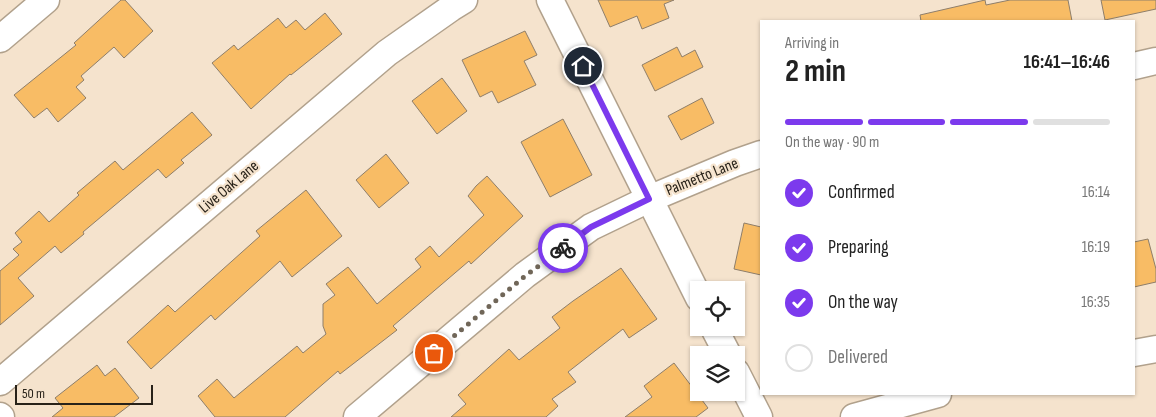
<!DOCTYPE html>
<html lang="en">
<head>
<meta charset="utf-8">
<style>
	body { margin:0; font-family:"Sofia Sans Condensed",sans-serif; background:#f2f2f2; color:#222; height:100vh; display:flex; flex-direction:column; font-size:19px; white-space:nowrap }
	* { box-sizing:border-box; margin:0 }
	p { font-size:16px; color:#767676 }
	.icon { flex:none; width:28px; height:28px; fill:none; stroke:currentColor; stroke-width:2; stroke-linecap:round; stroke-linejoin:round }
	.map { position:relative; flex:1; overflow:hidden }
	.sheet { position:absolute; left:760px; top:20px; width:375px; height:375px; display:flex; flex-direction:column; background:#fff; border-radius:0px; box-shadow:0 1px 4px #0004 }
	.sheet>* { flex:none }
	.buttons { position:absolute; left:690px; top:281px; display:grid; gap:10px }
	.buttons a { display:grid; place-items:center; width:55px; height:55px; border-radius:0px; background:#fff; box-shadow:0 1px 4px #0004; font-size:25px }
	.scale { position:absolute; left:15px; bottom:12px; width:138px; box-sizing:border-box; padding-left:5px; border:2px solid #282219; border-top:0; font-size:14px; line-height:18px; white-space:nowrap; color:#282219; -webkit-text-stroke:4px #f5e3cd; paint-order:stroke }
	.pin { position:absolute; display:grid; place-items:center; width:42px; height:42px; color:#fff; margin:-21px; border:2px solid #fff; border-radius:50%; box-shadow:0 1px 5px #0007 }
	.courier { position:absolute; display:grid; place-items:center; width:50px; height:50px; margin:-25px; border:4px solid #7c3aed; border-radius:50%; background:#fff; color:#222; box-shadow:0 1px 6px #0007 }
	.summary em { font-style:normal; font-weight:700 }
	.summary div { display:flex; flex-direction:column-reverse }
	.summary { display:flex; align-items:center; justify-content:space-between; height:85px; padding:0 25px }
	h1 { font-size:32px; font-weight:700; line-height:38px }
	.bar { display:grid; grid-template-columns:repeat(4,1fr); gap:8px 5px; align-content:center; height:60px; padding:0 25px }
	.bar i { height:6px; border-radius:4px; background:#e0e0e0 }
	.bar .on { background:#7c3aed }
	.bar p { grid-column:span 4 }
	ol { padding:0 25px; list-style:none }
	li { display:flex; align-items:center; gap:15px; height:55px }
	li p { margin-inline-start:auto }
	li .icon { padding:5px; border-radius:50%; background:#7c3aed; color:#fff; stroke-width:4 }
	li:last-child { color:#767676 }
	li i { width:28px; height:28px; border:2px solid #e0e0e0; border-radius:50% }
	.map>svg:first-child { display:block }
</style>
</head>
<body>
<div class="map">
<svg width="1156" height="417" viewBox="0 0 1156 417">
	<rect width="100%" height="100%" fill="#f5e3cd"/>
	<g fill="#f8bc65" stroke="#8e7e6a">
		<polygon points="121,0 125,0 153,31 124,58 114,47 81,76 84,80 76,87 86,98 58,122 47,108 34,118 14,95 76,45 74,43"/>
		<polygon points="598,0 674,0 664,4 669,18 642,29 637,16 610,27"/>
		<polygon points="985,0 986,5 1010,0 1068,0 1072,21 921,21 920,15"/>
		<polygon points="1101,0 1156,0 1156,9 1105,20"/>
		<polygon points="325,13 342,34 291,75 290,74 251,109 212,63 234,45 238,50 278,18 286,28 296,20 305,30"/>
		<polygon points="525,31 537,55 524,61 536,85 498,103 492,91 480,97 462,60"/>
		<polygon points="677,47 682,57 695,50 703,67 655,91 642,65"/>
		<polygon points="442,78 467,111 437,134 412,101"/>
		<polygon points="702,98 714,123 681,140 668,116"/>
		<polygon points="192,112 212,135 181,160 184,163 166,178 158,169 83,232 84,234 61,253 55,246 18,278 34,296 0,325 0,271 19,255 13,249 22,242 15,233 39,211 49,222 79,195 77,193 115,161 123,170"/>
		<polygon points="563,119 592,175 550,197 521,142"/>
		<polygon points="386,154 409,183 379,208 356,180"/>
		<polygon points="487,176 523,216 471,264 469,261 393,326 397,330 340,374 338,371 285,417 215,417 198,396 217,379 234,398 297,346 303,353 326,334 323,326 323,304 335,295 326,284 348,267 377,304 421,267 415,259 430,246 439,257 484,215 468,196 476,186"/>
		<polygon points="306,190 342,236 292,277 280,261 215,320 211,315 151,369 127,342 168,305 175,312 260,236 256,231"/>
		<polygon points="744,223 761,227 761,275 734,269"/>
		<polygon points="1148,239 1156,269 1156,282 1134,287 1134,242"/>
		<polygon points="621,268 657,319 629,338 623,329 568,372 576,382 552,399 558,406 546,417 451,417 466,404 458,395 509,349 519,360 560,328 552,317 573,301"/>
		<polygon points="674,363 708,408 696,417 625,417 652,397 644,386"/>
		<polygon points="97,365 105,376 115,368 139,398 114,417 52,417 63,408 55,398"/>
	</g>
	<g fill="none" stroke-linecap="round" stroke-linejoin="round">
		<defs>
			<g id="minor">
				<polyline points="550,0 699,298"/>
				<polyline points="0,39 46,0"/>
				<polyline points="1134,66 1156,61"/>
				<polyline points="714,328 728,355"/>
				<polyline points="1134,353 1156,349"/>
				<polyline points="736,372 759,417"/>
				<polyline points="0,382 387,53 451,8 464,0"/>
				<polyline points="0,416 1,417"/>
				<polyline points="357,417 525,275 591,227 649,199 735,163 761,154"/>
				<polyline points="854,417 938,394"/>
			</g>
		</defs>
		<use href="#minor" stroke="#b1a18c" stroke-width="29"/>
		<use href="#minor" stroke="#fff" stroke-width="26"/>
	</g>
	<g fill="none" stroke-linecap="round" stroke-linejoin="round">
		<polyline stroke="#706658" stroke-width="5" stroke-dasharray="0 9" points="434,353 525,276 563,248"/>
		<polyline stroke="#7c3aed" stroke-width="6" points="563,248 591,227 649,199 583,66"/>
	</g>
	<g text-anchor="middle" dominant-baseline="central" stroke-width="4.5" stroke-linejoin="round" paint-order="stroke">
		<g font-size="16" fill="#282219" stroke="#f5e3cd">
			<text transform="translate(702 177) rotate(-22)">Palmetto Lane</text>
			<text transform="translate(229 187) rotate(-40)">Live Oak Lane</text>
		</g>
	</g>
</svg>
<div class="buttons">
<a><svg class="icon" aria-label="locate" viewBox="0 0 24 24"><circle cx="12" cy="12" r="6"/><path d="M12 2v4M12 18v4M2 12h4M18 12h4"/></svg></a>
<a><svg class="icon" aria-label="layers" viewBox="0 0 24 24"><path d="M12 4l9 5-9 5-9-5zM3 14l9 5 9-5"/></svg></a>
</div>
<div class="scale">50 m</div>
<div class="pin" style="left:434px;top:353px;background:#ea580c"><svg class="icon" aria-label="bag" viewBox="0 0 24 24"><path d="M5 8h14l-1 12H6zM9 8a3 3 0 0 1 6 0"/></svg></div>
<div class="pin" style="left:583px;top:66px;background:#1f2937"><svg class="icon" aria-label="home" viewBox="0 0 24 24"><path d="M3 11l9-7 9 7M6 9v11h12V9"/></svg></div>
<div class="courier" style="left:563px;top:248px"><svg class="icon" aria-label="bike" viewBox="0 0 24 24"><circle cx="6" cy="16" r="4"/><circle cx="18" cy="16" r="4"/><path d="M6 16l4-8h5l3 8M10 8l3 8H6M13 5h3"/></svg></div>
<section class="sheet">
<div class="summary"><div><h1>2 min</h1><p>Arriving in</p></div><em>16:41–16:46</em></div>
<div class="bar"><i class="on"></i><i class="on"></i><i class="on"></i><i></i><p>On the way · 90 m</p></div>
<ol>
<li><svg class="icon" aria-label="check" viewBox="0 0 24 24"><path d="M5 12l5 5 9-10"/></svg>Confirmed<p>16:14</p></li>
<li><svg class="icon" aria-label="check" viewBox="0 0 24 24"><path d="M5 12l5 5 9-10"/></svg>Preparing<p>16:19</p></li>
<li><svg class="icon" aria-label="check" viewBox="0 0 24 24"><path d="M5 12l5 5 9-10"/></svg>On the way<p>16:35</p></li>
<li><i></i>Delivered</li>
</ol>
</section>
</div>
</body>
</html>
